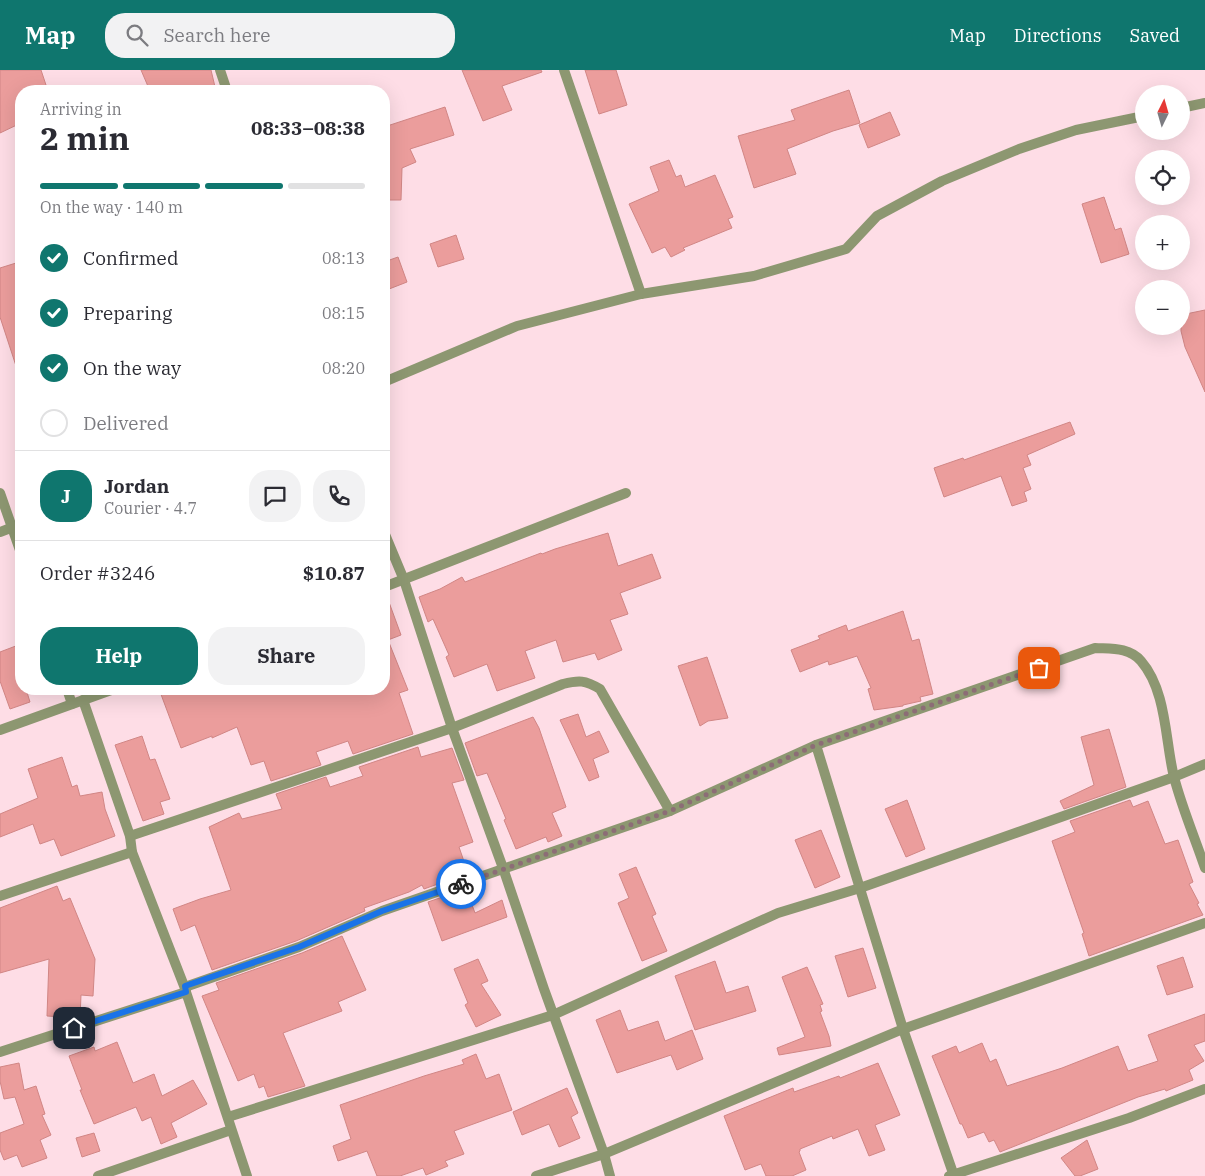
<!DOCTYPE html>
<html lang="en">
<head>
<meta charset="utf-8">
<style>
	body { margin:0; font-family:"IBM Plex Serif",serif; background:#f2f2f3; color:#2b2b33; height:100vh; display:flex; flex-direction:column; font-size:19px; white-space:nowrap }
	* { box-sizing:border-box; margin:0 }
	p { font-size:16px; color:#7c7c81 }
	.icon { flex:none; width:28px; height:28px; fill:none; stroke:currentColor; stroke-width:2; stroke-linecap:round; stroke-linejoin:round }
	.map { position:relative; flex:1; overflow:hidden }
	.side { position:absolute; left:15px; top:15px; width:375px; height:610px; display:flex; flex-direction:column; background:#fff; border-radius:20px; box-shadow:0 5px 20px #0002 }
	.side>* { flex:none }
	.needle { width:32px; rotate:5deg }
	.buttons { position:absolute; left:1135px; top:15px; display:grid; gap:10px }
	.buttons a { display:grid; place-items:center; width:55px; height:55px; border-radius:50%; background:#fff; box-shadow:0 5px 20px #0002; font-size:25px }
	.pin { position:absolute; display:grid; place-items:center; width:42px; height:42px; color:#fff; margin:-21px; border-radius:10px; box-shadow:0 2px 8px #0006 }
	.courier { position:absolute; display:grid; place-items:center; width:50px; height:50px; margin:-25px; border:4px solid #1a73e8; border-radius:50%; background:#fff; color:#222; box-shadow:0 1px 6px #0007 }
	.headline em { font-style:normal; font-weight:700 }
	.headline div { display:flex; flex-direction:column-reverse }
	.headline { display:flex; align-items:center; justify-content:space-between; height:85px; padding:0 25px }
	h1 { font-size:32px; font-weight:700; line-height:38px }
	.bar { display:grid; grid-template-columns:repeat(4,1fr); gap:8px 5px; align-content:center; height:60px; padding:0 25px }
	.bar i { height:6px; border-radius:4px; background:#e1e1e2 }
	.bar .selected { background:#0f766e }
	.bar p { grid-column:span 4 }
	.line { display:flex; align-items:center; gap:12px; padding:0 25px; border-top:1px solid #e1e1e2 }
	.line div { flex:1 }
	.round { display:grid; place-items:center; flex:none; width:52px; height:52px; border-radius:20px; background:#f2f2f3 }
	ol { padding:0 25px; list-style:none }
	li { display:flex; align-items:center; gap:15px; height:55px }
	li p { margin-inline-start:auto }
	li .icon { padding:5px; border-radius:50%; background:#0f766e; color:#fff; stroke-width:4 }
	li:last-child { color:#7c7c81 }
	li i { width:28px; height:28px; border:2px solid #e1e1e2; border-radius:50% }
	.action { display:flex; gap:10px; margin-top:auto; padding:10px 25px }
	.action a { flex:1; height:58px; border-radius:20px; background:#0f766e; color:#fff; font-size:20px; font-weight:700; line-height:58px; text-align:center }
	.action a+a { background:#f2f2f3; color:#2b2b33 }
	header { display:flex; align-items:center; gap:30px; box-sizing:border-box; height:70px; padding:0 25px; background:#0f766e; color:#fff }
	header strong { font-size:24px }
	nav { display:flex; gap:28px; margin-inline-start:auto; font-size:18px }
	.search { width:350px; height:45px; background:#f2f2f3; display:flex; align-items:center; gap:12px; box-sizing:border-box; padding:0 18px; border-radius:20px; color:#7c7c81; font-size:19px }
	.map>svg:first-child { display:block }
</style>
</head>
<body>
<header>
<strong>Map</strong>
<div class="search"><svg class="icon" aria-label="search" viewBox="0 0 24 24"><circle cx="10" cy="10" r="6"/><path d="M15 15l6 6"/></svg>Search here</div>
<nav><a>Map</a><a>Directions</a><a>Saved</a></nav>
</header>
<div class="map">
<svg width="1205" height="1106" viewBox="0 0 1205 1106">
	<rect width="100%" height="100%" fill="#fedde6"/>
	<g fill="#eb9d9c" stroke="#d18685">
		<polygon points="0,0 41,0 46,15 29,21 21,21 21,53 0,63"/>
		<polygon points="141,0 211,0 216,21 150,21"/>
		<polygon points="462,0 541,0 542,2 502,16 512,40 483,51"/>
		<polygon points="585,0 616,0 627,35 599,44"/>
		<polygon points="849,20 860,53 833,61 787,79 796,104 754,118 738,66 795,50 791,40"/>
		<polygon points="445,37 454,65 410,79 416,92 402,98 401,130 384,130 384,57"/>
		<polygon points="890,42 900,65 868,78 859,55"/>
		<polygon points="669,90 676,107 681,105 685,117 715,105 733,147 728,149 732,158 683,178 685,180 671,187 665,177 652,183 629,134 659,121 650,97"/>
		<polygon points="1104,127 1115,160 1121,158 1129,184 1101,193 1082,134"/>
		<polygon points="456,165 464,189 438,197 430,174"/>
		<polygon points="398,187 407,212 384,221 384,192"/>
		<polygon points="16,193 21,210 21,237 16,239 21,257 21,302 18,302 0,247 0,198"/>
		<polygon points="1205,240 1205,322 1185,277 1181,261 1181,245"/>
		<polygon points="1070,352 1075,364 1027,385 1031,395 1023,398 1031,419 1024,422 1027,431 1012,436 1001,406 944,427 934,398 963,388 964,390"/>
		<polygon points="608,463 618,496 652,484 661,508 620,523 628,544 610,550 622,580 598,590 595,583 563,592 556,570 525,581 535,608 497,621 487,594 454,607 446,587 449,585 433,549 428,552 419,527 440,519 462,507 465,512 541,483 542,484 555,479"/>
		<polygon points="384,524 386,524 401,565 388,570 408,620 399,623 413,664 353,684 348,671 316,682 321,695 271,711 264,691 251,695 237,657 212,668 212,666 181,678 159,619 384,619"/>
		<polygon points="903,541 912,571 919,569 933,624 920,627 921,631 903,635 903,636 874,640 868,619 871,618 857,586 829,595 828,591 800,602 791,580 820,569 818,566 846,555 848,561"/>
		<polygon points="21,574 21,619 26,619 30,632 10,639 0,611 0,582"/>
		<polygon points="707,587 728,648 708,651 700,656 678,596"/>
		<polygon points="578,644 586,667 599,661 609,682 593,689 599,707 589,711 560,650"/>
		<polygon points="533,647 539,658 566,737 552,743 562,766 548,772 546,767 516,779 504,750 506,749 487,703 477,706 465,673"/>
		<polygon points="1109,659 1126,717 1064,739 1060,731 1094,715 1081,667"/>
		<polygon points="142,666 150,690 155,689 170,729 160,732 164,744 143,751 115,675"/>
		<polygon points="418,677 421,687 452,678 464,710 452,713 473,772 459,777 468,803 424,819 422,815 409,822 364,838 365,841 296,871 212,900 195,855 181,861 173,839 200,829 231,820 209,757 239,743 242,749 282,739 276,724 326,707 330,717 363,706 359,697"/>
		<polygon points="62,687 72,717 77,715 80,726 102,722 105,739 115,766 61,786 54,769 40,774 33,754 0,767 0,744 38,728 28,699"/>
		<polygon points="907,730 925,779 906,787 885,739"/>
		<polygon points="1130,730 1133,737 1148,731 1165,774 1178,770 1193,812 1189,814 1199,833 1197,834 1203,845 1089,886 1082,864 1084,863 1052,771 1075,762 1070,751"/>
		<polygon points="821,760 840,807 815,818 795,770"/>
		<polygon points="636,797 656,844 652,846 667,881 642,891 618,833 629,828 619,804"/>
		<polygon points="57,816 63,831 70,828 95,889 93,926 81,925 80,948 47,946 49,889 0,903 0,838"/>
		<polygon points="466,819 475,843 502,830 507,847 442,871 428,832"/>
		<polygon points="342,866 366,920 338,932 342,941 283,963 305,1016 268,1027 264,1016 259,1018 254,1004 238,1011 202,926 219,920 216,913 302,883"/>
		<polygon points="863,878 876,918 848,927 835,886"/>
		<polygon points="1183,887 1193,917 1167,925 1157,896"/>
		<polygon points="478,889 488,911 481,914 501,945 476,957 465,935 468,933 454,899"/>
		<polygon points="715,891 726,923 748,916 756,941 695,960 675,906"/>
		<polygon points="807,897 823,934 820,935 822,941 820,942 829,966 831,976 779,985 777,978 805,967 782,907"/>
		<polygon points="620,940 628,961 658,951 665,971 692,960 703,989 677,1000 671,985 617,1003 596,950"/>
		<polygon points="1205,944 1205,971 1194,975 1204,991 1189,1000 1193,1010 1166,1021 1165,1019 1138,1027 1000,1082 994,1070 989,1072 984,1062 968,1068 962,1054 960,1054 932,986 956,976 959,983 982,973 990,992 996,989 1007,1016 1062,998 1118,976 1128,1001 1158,991 1148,965"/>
		<polygon points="117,972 133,1013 154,1004 162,1026 193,1010 207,1034 171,1053 177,1067 161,1074 151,1047 142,1051 136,1037 94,1054 80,1020 82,1020 69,986 94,977 95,981"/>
		<polygon points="476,984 486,1009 499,1004 512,1040 454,1061 464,1084 445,1091 448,1096 426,1105 423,1098 400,1106 377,1106 367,1081 338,1091 333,1076 351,1069 340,1035 424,1006 464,994 462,990"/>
		<polygon points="19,993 24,1020 36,1016 45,1044 42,1045 51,1065 40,1070 47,1088 22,1097 17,1085 4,1090 0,1080 0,1063 24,1054 15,1027 4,1029 0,1011 0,997"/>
		<polygon points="878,993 900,1045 875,1055 885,1080 869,1086 858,1059 833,1069 832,1066 800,1079 800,1081 799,1082 806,1100 792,1106 766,1106 761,1094 745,1100 724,1046 793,1018 794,1022 839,1006 840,1008"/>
		<polygon points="567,1018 578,1043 571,1047 580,1068 559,1077 549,1054 522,1065 513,1042"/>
		<polygon points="94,1063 100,1081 82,1087 76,1068"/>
		<polygon points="1087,1070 1098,1099 1080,1106 1075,1106 1061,1088"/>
	</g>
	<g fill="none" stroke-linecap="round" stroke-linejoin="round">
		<g stroke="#8d9771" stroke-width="10">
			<polyline points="220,0 227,21"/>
			<polyline points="564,0 641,224"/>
			<polyline points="1181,38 1205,33"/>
			<polyline points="384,312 517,256 641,224 754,206 846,179 877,146 942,111 1019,79 1076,60 1144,46"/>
			<polyline points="0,423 21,483"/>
			<polyline points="0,462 21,454"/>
			<polyline points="384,462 404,510 452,658 503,798 544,919 604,1084 610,1106"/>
			<polyline points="384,517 626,423"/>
			<polyline points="67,619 72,634"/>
			<polyline points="83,630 130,766 132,782 186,921"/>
			<polyline points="0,660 114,619"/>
			<polyline points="816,675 903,959 954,1106"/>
			<path d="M 130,766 L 452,658 L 563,614 C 579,610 585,610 600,619 L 670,741"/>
			<polyline points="0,826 132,782"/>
			<path d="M 185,917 L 299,877 L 382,841 L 670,741 L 816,675 L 1095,578 C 1111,579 1129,577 1141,591 C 1167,621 1165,671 1174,707 C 1182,738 1195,768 1205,798"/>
			<polyline points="0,982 186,922 247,1106"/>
			<polyline points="228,1047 553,945 778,843 860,818 1174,707 1205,694"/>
			<polyline points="98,1106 231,1060"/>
			<polyline points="536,1106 604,1084 903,959 1205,853"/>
			<polyline points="949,1106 1129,1048 1205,1019"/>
		</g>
	</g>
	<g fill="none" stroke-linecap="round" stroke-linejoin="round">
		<polyline stroke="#8c6d76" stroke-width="5" stroke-dasharray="0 9" points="461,814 670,741 816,675 1039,598"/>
		<polyline stroke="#1a73e8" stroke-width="6" points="74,958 186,922 185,916 299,877 382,841 461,814"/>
	</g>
</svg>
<div class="buttons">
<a><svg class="needle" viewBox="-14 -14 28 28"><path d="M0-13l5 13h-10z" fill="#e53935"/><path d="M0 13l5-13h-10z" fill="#7c7c81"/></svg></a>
<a><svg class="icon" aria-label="locate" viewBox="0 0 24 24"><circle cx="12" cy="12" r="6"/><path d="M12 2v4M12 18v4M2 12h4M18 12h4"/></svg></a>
<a>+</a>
<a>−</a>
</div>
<div class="pin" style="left:1039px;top:598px;background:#ea580c"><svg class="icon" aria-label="bag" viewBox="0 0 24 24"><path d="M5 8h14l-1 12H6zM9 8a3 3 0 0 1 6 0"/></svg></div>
<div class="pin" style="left:74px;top:958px;background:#1f2937"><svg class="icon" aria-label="home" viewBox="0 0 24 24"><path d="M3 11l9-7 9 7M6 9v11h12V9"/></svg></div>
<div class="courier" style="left:461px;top:814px"><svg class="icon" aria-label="bike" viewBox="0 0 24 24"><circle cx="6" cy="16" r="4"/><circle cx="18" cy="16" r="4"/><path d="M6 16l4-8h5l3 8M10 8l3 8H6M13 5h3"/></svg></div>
<section class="side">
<div class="headline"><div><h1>2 min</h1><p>Arriving in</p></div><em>08:33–08:38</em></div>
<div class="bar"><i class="selected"></i><i class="selected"></i><i class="selected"></i><i></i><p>On the way · 140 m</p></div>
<ol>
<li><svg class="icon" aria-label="check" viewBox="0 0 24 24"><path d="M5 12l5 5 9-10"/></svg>Confirmed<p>08:13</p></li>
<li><svg class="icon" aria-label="check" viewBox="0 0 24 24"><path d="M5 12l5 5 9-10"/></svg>Preparing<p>08:15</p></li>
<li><svg class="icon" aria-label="check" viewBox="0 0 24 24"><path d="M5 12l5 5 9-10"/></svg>On the way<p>08:20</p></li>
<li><i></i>Delivered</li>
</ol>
<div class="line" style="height:90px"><b class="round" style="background:#0f766e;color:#fff">J</b><div><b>Jordan</b><p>Courier · 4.7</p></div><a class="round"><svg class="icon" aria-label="chat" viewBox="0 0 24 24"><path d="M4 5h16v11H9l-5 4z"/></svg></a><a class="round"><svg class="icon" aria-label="phone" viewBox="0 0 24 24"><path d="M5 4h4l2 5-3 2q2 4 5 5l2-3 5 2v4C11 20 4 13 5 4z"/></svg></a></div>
<div class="line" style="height:65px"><div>Order #3246</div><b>$10.87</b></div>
<div class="action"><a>Help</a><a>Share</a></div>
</section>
</div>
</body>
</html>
